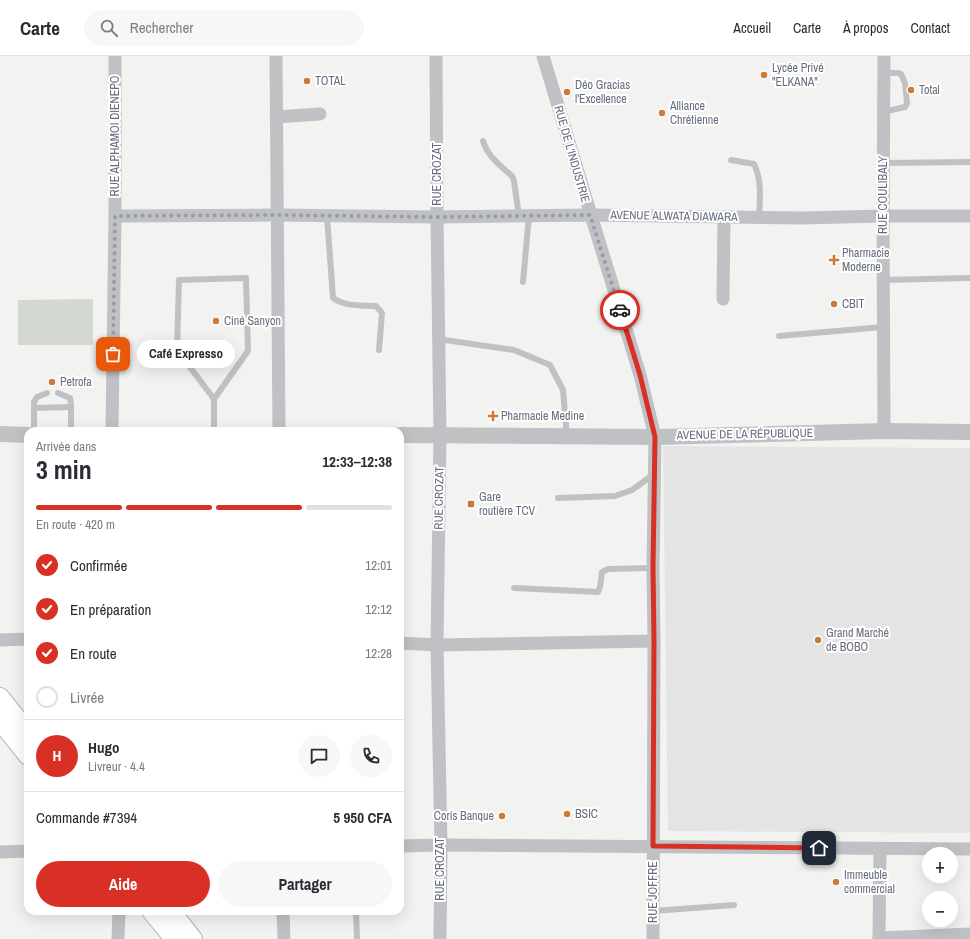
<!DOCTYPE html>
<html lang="fr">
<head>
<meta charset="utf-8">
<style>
	body { margin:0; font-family:"Archivo Narrow",sans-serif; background:#f7f7f7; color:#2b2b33; height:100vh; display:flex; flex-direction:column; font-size:15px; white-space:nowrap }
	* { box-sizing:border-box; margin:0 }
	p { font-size:13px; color:#7c7c81 }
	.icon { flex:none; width:22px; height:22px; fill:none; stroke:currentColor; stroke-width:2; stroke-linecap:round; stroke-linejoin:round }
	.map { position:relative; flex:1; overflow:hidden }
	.side { position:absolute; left:24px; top:371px; width:380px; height:488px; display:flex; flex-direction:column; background:#fff; border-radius:12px; box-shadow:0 4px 16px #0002 }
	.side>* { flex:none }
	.fabs { position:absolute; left:922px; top:791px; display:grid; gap:8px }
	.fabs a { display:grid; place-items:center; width:36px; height:36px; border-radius:50%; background:#fff; box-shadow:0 4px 16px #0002; font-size:20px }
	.pin { position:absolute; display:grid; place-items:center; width:34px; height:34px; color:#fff; margin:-17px; border-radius:8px; box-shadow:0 2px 6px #0006 }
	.courier { position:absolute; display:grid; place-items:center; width:40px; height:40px; margin:-20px; border:3px solid #d93025; border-radius:50%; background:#fff; color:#222; box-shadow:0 1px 5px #0007 }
	.bubble { position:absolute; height:28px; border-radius:14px; background:#fff; box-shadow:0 4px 16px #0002; font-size:13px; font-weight:700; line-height:28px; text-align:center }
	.summary em { font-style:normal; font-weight:700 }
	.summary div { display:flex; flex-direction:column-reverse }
	.summary { display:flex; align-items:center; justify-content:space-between; height:68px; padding:0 12px }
	h1 { font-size:26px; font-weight:700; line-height:30px }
	.bar { display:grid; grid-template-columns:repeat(4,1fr); gap:6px 4px; align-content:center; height:48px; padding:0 12px }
	.bar i { height:5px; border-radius:3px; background:#e1e1e2 }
	.bar .on { background:#d93025 }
	.bar p { grid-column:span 4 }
	.line { display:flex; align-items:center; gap:10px; padding:0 12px; border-top:1px solid #e1e1e2 }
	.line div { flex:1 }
	.round { display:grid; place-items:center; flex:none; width:42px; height:42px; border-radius:21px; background:#f7f7f7 }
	ol { padding:0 12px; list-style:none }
	li { display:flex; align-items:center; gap:12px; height:44px }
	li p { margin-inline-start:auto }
	li .icon { padding:4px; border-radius:50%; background:#d93025; color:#fff; stroke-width:4 }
	li:last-child { color:#7c7c81 }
	li i { width:22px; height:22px; border:2px solid #e1e1e2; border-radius:50% }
	.action { display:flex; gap:8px; margin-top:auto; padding:8px 12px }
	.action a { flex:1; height:46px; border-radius:24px; background:#d93025; color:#fff; font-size:16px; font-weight:700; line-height:46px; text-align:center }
	.action a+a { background:#f7f7f7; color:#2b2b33 }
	header { display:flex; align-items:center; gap:24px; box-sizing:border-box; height:56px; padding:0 20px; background:#fff; border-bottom:1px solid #e1e1e2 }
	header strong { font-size:19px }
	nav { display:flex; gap:22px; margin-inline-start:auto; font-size:14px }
	.search { width:280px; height:36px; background:#f7f7f7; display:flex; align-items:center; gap:10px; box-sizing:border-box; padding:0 14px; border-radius:22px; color:#7c7c81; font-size:15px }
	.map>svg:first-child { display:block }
</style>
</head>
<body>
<header>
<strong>Carte</strong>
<div class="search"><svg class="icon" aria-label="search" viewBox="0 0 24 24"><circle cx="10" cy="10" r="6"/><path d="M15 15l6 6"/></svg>Rechercher</div>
<nav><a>Accueil</a><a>Carte</a><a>À propos</a><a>Contact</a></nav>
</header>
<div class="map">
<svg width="970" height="883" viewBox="0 0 970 883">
	<rect width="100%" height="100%" fill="#f2f3f0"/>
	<polygon fill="#e3e4e3" points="663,390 970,392 970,777 668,775"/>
	<polygon fill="#d3d9d1" points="93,243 93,289 18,289 18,244"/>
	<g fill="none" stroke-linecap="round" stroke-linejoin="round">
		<defs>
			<g id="secondary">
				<polyline points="0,641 28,676"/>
				<polyline points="0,665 28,700"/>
				<polyline points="151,855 174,883"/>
				<polyline points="171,855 193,883"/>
			</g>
		</defs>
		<use href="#secondary" stroke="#b1b4b9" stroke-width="20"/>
		<g stroke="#bfc1c4" stroke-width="6">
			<polyline points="883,56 905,51 907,47 905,27 901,18 898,17 884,17"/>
			<path d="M 483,85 C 488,101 500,109 512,120 L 514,125 L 519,160"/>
			<path d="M 731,104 L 754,108 C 762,124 760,144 759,161"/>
			<polyline points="883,107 970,106"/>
			<path d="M 327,160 L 333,242 C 346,251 361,249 376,250 L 382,257 L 379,294"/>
			<polyline points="883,224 970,222"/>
			<polyline points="523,226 529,160"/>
			<polyline points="779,280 883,271"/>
			<polyline points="438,283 514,294 550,309 563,334 567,380"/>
			<polyline points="58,337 70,342 71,348 71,375"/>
			<polyline points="34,352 71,351"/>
			<polyline points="34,375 34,346 37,341 47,337"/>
			<polyline points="214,375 214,343 248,295 246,222 179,224 177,294 214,343"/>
			<polyline points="558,442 615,440 632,434 654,418"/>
			<path d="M 514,532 L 598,536 C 601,531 601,522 602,516 L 608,513 L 653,512"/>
			<polyline points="356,855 357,883"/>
			<polyline points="653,855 734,849"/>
		</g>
		<g stroke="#bfc1c4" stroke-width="13">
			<polyline points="276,0 279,375"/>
			<polyline points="436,0 437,161 440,379 437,589 441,789 440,883"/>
			<polyline points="543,0 591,159 640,319 655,381 653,512 654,585 653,883"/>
			<polyline points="884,0 883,160 884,375"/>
			<polyline points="276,61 320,58"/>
			<polyline points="115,160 277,159 437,161 591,159 802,162 883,160 970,160"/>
			<polyline points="723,243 724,161"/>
			<polyline points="112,375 115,160 115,0"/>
			<polyline points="0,584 28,583"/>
			<polyline points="400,587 437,589 654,585"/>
			<polyline points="400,790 441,789 970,793"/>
			<polyline points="0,796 28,795"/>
			<polyline points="283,855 284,883"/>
			<polyline points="879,882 970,878"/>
			<polyline points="118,883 119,855"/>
			<polyline points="879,883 880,793"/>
		</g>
		<g stroke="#bfc1c4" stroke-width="16">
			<polyline points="0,378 28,379"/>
			<polyline points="400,379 655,381 884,375 970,376"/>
		</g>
		<use href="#secondary" stroke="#fff" stroke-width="18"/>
	</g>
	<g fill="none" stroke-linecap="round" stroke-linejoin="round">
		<polyline stroke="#979da5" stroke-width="4" stroke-dasharray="0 7.2" points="113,298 115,160 277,159 437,161 590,159 620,254"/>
		<polyline stroke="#d93025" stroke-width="5" points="620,254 640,319 655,381 653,512 654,585 653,790 819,792"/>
	</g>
	<g fill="#cd7a36" stroke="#fff" stroke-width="1.5">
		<circle cx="764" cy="19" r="4"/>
		<circle cx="307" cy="25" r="4"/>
		<circle cx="911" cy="34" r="4"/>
		<circle cx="567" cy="36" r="4"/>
		<circle cx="662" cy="57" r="4"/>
		<path d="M832 198h4v4h4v4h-4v4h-4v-4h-4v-4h4z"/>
		<circle cx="834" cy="248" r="4"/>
		<circle cx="216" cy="265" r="4"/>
		<circle cx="52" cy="326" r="4"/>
		<path d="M491 354h4v4h4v4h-4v4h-4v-4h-4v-4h4z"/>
		<rect x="467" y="444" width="8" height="8" rx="2"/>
		<circle cx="818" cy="584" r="4"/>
		<circle cx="567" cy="758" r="4"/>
		<circle cx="502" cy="760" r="4"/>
		<circle cx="836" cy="826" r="4"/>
	</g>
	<g text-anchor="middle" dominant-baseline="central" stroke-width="4" stroke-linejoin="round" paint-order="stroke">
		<g font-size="12" fill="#666e7d" stroke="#fff" text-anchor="start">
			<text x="772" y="12">Lycée Privé<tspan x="772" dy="14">"ELKANA"</tspan></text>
			<text x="315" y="25">TOTAL</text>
			<text x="575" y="29">Déo Gracias<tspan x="575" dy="14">l'Excellence</tspan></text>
			<text x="919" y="34">Total</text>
			<text x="670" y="50">Alliance<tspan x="670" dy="14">Chrétienne</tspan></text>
			<text x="842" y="197">Pharmacie<tspan x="842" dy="14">Moderne</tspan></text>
			<text x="842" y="248">CBIT</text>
			<text x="224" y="265">Ciné Sanyon</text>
			<text x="60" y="326">Petrofa</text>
			<text x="501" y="360">Pharmacie Medine</text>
			<text x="479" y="441">Gare<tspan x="479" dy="14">routière TCV</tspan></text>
			<text x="826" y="577">Grand Marché<tspan x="826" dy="14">de BOBO</tspan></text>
			<text x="575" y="758">BSIC</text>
			<text x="494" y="760" text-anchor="end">Coris Banque</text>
			<text x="844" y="819">Immeuble<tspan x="844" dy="14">commercial</tspan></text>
		</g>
		<g font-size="12" fill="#666e7d" stroke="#fff">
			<text transform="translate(115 80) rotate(-90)">RUE ALPHAMOI DIENEPO</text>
			<text transform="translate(572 98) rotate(74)">RUE DE L'INDUSTRIE</text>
			<text transform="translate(437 118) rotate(-90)">RUE CROZAT</text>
			<text transform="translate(883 139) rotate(-90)">RUE COULIBALY</text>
			<text transform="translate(674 160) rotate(1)">AVENUE ALWATA DIAWARA</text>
			<text transform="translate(745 378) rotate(-1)">AVENUE DE LA RÉPUBLIQUE</text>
			<text transform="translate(439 442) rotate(-89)">RUE CROZAT</text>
			<text transform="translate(440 813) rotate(-90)">RUE CROZAT</text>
			<text transform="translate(653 836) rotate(-90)">RUE JOFFRE</text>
		</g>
	</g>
</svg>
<div class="fabs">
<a>+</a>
<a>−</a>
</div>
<div class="pin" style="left:113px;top:298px;background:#ea580c"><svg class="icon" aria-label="bag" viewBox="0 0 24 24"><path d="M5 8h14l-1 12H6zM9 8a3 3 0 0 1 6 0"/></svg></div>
<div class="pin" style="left:819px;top:792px;background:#1f2937"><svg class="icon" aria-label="home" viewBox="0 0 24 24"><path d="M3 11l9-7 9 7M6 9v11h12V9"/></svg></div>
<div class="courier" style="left:620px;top:254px"><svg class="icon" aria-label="car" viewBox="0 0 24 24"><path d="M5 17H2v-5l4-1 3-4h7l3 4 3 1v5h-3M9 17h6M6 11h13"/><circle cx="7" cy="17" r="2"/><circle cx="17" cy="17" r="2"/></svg></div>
<div class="bubble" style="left:137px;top:284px;width:98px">Café Expresso</div>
<section class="side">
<div class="summary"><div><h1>3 min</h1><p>Arrivée dans</p></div><em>12:33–12:38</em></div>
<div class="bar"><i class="on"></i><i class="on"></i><i class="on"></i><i></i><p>En route · 420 m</p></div>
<ol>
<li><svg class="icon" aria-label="check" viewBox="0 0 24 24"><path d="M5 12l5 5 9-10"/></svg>Confirmée<p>12:01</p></li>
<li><svg class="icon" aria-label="check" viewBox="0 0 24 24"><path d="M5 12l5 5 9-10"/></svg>En préparation<p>12:12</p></li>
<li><svg class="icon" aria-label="check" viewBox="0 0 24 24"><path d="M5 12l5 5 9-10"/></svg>En route<p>12:28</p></li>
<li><i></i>Livrée</li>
</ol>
<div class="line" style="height:72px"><b class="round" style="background:#d93025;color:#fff">H</b><div><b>Hugo</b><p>Livreur · 4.4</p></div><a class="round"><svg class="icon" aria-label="chat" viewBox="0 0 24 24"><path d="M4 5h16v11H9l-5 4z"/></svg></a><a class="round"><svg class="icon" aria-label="phone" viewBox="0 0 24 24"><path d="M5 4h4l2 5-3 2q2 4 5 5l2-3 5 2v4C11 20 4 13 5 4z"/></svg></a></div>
<div class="line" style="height:52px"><div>Commande #7394</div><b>5 950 CFA</b></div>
<div class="action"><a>Aide</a><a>Partager</a></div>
</section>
</div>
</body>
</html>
